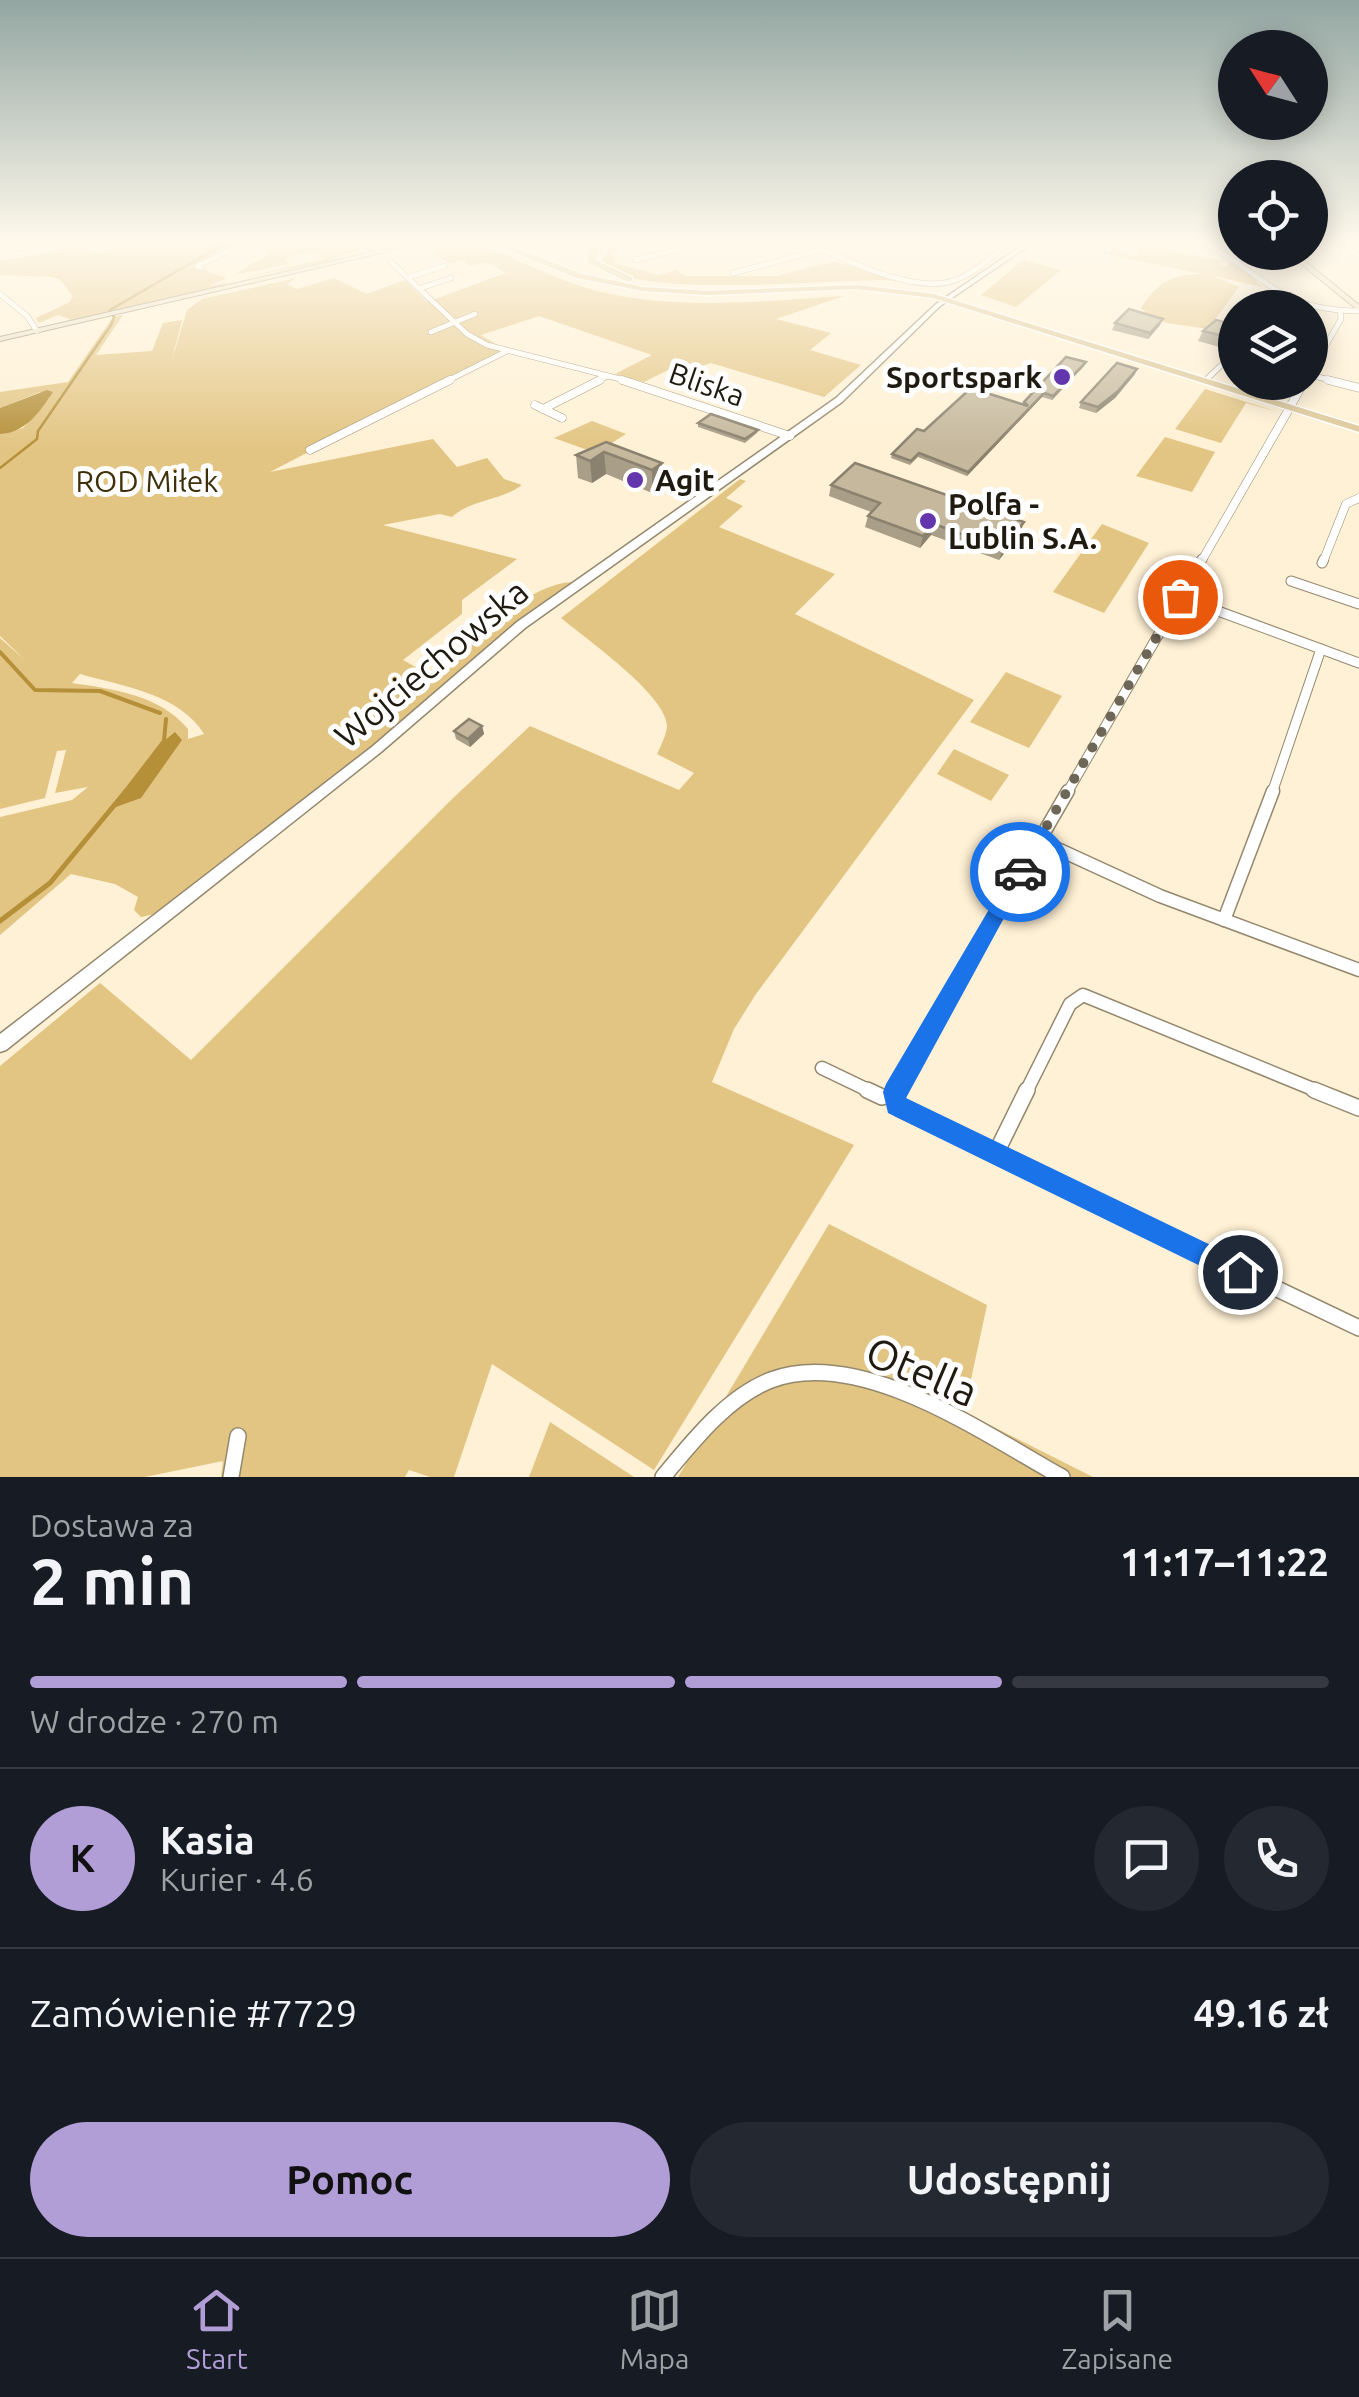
<!DOCTYPE html>
<html lang="pl">
<head>
<meta charset="utf-8">
<style>
	body { margin:0; font-family:Ubuntu,sans-serif; background:#242831; color:#f1f3f6; height:100vh; display:flex; flex-direction:column; font-size:38px; white-space:nowrap }
	* { box-sizing:border-box; margin:0 }
	p { font-size:32px; color:#9ea1a6 }
	.icon { flex:none; width:55px; height:55px; fill:none; stroke:currentColor; stroke-width:2; stroke-linecap:round; stroke-linejoin:round }
	.map { position:relative; height:1477px; overflow:hidden }
	.details { display:flex; flex-direction:column; background:#171b24; flex:1 }
	.details>* { flex:none }
	.needle { width:65px; rotate:306deg }
	.buttons { position:absolute; left:1218px; top:30px; display:grid; gap:20px }
	.buttons a { display:grid; place-items:center; width:110px; height:110px; border-radius:50%; background:#171b24; box-shadow:0 5px 25px #0003; font-size:50px }
	.pin { position:absolute; display:grid; place-items:center; width:85px; height:85px; color:#fff; margin:-42px; border:5px solid #fff; border-radius:50%; box-shadow:0 2px 10px #0007 }
	.courier { position:absolute; display:grid; place-items:center; width:100px; height:100px; margin:-50px; border:8px solid #1a73e8; border-radius:50%; background:#fff; color:#222; box-shadow:0 2px 12px #0007 }
	.head em { font-style:normal; font-weight:700 }
	.head div { display:flex; flex-direction:column-reverse }
	.head { display:flex; align-items:center; justify-content:space-between; height:170px; padding:0 30px }
	h1 { font-size:65px; font-weight:700; line-height:75px }
	.bar { display:grid; grid-template-columns:repeat(4,1fr); gap:15px 10px; align-content:center; height:120px; padding:0 30px }
	.bar i { height:12px; border-radius:8px; background:#363941 }
	.bar .selected { background:#b19ed6 }
	.bar p { grid-column:span 4 }
	.line { display:flex; align-items:center; gap:25px; padding:0 30px; border-top:2px solid #363941 }
	.line div { flex:1 }
	.round { display:grid; place-items:center; flex:none; width:105px; height:105px; border-radius:52px; background:#242831 }
	.button { display:flex; gap:20px; margin-top:auto; padding:20px 30px }
	.button a { flex:1; height:115px; border-radius:60px; background:#b19ed6; color:#111; font-size:40px; font-weight:700; line-height:115px; text-align:center }
	.button a+a { background:#242831; color:#f1f3f6 }
	.dock { display:flex; justify-content:space-around; align-items:center; height:140px; border-top:2px solid #363941; background:#171b24; font-size:28px; color:#9ea1a6 }
	.dock a { display:grid; justify-items:center; gap:5px }
	.dock .selected { color:#b19ed6 }
	.map>svg:first-child { display:block }
</style>
</head>
<body>
<div class="map">
<svg width="1359" height="1477" viewBox="0 0 1359 1477">
	<rect width="100%" height="100%" fill="#fff1d5"/>
	<g fill="#e3c583" fill-rule="evenodd">
		<polygon points="57,242 69,242 98,254 135,242 247,242 192,266 227,278 207,287 229,282 221,286 75,321 58,315 39,323 36,318 70,302 73,296 60,280 53,277 0,275 0,261 67,249"/>
		<polygon points="287,242 358,242 360,250 324,262 238,279 324,259 316,250 284,258 289,264 234,275"/>
		<path d="M 605,242 L 609,242 L 595,260 L 606,270 L 629,277 L 601,261 L 614,242 L 638,242 L 612,253 L 615,263 L 658,275 L 676,270 L 686,276 L 776,276 L 835,261 L 900,281 C 847,275 615,306 593,256 Z"/>
		<path d="M 1141,242 L 1198,242 L 1215,250 L 1174,245 L 1168,251 L 1221,260 L 1218,265 L 1226,267 L 1234,260 L 1272,296 L 1262,287 L 1214,276 L 1239,287 L 1208,329 L 1167,323 L 1152,318 L 1141,308 C 1160,280 1171,275 1202,274 L 1102,253 L 1113,248 L 1133,257 L 1139,253 L 1135,246 Z"/>
		<path d="M 467,243 C 512,253 552,280 597,291 C 677,311 763,301 844,296 L 776,319 L 831,333 L 810,350 L 861,365 L 824,397 L 711,363 L 679,373 L 668,370 L 644,382 L 615,374 L 652,355 L 539,316 L 481,335 L 505,350 L 270,472 L 433,439 L 457,467 L 487,458 L 504,479 L 522,485 C 501,501 472,499 452,517 L 440,514 L 383,525 L 517,559 L 462,600 L 462,614 L 403,660 L 430,675 C 465,646 526,584 572,582 L 520,619 L 374,744 L 155,914 L 141,917 L 134,910 L 138,897 L 115,884 L 71,874 L 0,935 L 0,817 L 72,800 L 88,787 L 55,793 L 66,750 L 57,751 L 45,798 L 0,809 L 0,638 L 26,661 L 0,636 L 0,434 L 23,428 L 50,397 L 40,392 L 0,408 L 0,392 L 68,382 L 113,317 L 123,315 L 96,355 L 152,351 L 163,323 L 182,320 L 172,360 L 187,310 L 202,299 L 296,278 L 287,284 L 297,289 L 334,278 L 367,294 L 405,280 L 427,302 L 506,273 L 487,262 L 470,266 L 463,260 L 449,263 L 435,254 L 439,249 ZM 80,674 C 122,686 180,694 204,734 L 188,739 L 188,729 C 160,695 113,689 72,683 Z"/>
		<polygon points="1023,260 1061,270 1016,307 981,295"/>
		<polygon points="1205,389 1278,412 1246,403 1221,443 1175,429"/>
		<polygon points="592,421 626,434 596,453 554,438"/>
		<polygon points="1165,437 1215,452 1192,492 1136,476"/>
		<path d="M 740,479 L 746,481 L 726,498 L 743,506 L 719,527 L 835,574 L 795,614 L 974,700 L 756,994 L 734,1029 L 712,1082 L 854,1145 L 654,1470 L 492,1364 L 454,1477 L 430,1477 L 409,1470 L 405,1477 L 221,1477 L 223,1461 L 145,1477 L 0,1477 L 0,1066 L 100,983 L 191,1060 L 451,800 L 530,726 L 679,790 L 694,773 L 657,754 C 661,745 667,734 667,725 C 664,693 586,639 561,618 Z"/>
		<polygon points="1102,524 1149,543 1104,613 1053,592"/>
		<polygon points="1006,672 1062,696 1029,748 970,722"/>
		<polygon points="954,749 1009,775 991,801 937,774"/>
		<polygon points="829,1224 987,1305 964,1412 1093,1477 678,1477"/>
		<polygon points="550,1422 634,1477 529,1477"/>
	</g>
	<g fill="#b59039">
		<path d="M 47,390 L 53,392 C 40,412 25,433 0,434 L 0,408 Z"/>
		<polygon points="175,732 182,740 141,798 113,808 164,741"/>
	</g>
	<g fill="none" stroke-linecap="round" stroke-linejoin="round">
		<polyline stroke="#b59039" stroke-width="2.5" points="0,468 37,439 38,431 111,325 114,317 110,310 227,242"/>
		<g stroke="#b59039" stroke-width="4">
			<polyline points="0,652 35,690 100,691 160,713"/>
			<polyline points="124,793 164,741 166,719"/>
		</g>
		<polyline stroke="#b59039" stroke-width="5" points="0,921 50,883 126,791"/>
		<defs>
			<g id="minor-far4">
				<polyline points="71,242 77,246 90,242"/>
				<path d="M 806,242 C 843,259 918,297 958,279 C 978,271 993,255 1010,242"/>
				<path d="M 1202,242 C 1268,275 1276,310 1359,311"/>
				<polyline points="1341,242 1359,256"/>
				<polyline points="8,250 51,242"/>
				<polyline points="1107,251 1118,242"/>
				<polyline points="635,260 709,242"/>
				<polyline points="391,262 467,334 487,345 632,382"/>
				<polyline points="201,268 197,266 248,242"/>
				<polyline points="733,273 820,250"/>
				<polyline points="409,277 444,266"/>
				<polyline points="421,288 451,278"/>
				<polyline points="0,294 27,316 37,331"/>
				<polyline points="431,332 475,314"/>
				<polyline points="1310,373 1341,319 1340,311"/>
				<polyline points="1310,375 1338,382"/>
				<polyline points="1208,378 1235,352"/>
				<polyline points="445,382 505,352"/>
				<polyline points="595,382 608,376"/>
			</g>
			<g id="minor-far3">
				<polyline points="622,380 790,436"/>
				<polyline points="1328,380 1359,388"/>
				<polyline points="535,405 562,418"/>
				<polyline points="1291,405 1304,382"/>
				<polyline points="543,409 600,380"/>
				<polyline points="310,450 450,380"/>
				<polyline points="1201,562 1289,409"/>
				<polyline points="1323,562 1346,504 1359,498"/>
			</g>
			<g id="minor-far2">
				<polyline points="1322,563 1324,559"/>
				<polyline points="1291,581 1359,604"/>
				<polyline points="1180,597 1359,663"/>
				<polyline points="1067,793 1202,559"/>
				<polyline points="1272,793 1321,649"/>
			</g>
			<g id="minor-far1">
				<polyline points="1038,840 1160,896 1359,970"/>
				<polyline points="1224,920 1273,791"/>
				<polyline points="822,1068 872,1092"/>
				<polyline points="894,1092 1068,791"/>
				<polyline points="1026,1092 1070,1004 1083,995 1320,1092"/>
			</g>
			<g id="minor">
				<polyline points="867,1090 882,1097"/>
				<polyline points="895,1090 900,1109 1359,1328"/>
				<polyline points="1314,1090 1359,1108"/>
				<polyline points="995,1155 1027,1090"/>
				<polyline points="231,1477 238,1436"/>
				<path d="M 663,1477 C 692,1442 727,1397 771,1380 C 861,1346 986,1435 1062,1477"/>
			</g>
			<polygon id="tertiary" points="1027,242 1034,242 940,306 842,402 525,628 381,752 6,1050 0,1052 0,1034 373,746 517,622 836,398 936,304"/>
			<g id="secondary">
				<polygon points="416,242 429,242 0,341 0,337"/>
				<polygon points="1286,252 1294,252 1359,305 1359,311"/>
			</g>
			<g id="primary">
				<polygon points="363,242 371,242 373,253 367,253"/>
				<polygon points="489,242 500,242 582,274 643,287 707,291 857,285 934,294 1359,426 1359,432 933,298 857,289 707,295 643,291 577,278"/>
				<polygon points="512,242 582,242 552,248"/>
				<polygon points="597,242 606,242 595,253 595,260 632,277 632,281 626,281 588,263 587,252"/>
				<polygon points="381,246 405,248 401,250 378,250"/>
			</g>
		</defs>
		<use href="#minor-far4" stroke="#93876d" stroke-width="6"/>
		<use href="#minor-far3" stroke="#93876d" stroke-width="9"/>
		<use href="#minor-far2" stroke="#93876d" stroke-width="11"/>
		<use href="#minor-far1" stroke="#93876d" stroke-width="15"/>
		<use href="#minor" stroke="#93876d" stroke-width="18"/>
		<use href="#tertiary" stroke="#93876d" stroke-width="3"/>
		<use href="#secondary" stroke="#93876d" stroke-width="2"/>
		<use href="#primary" stroke="#fff" stroke-width="3"/>
		<use href="#minor-far4" stroke="#fff" stroke-width="5"/>
		<use href="#minor-far3" stroke="#fff" stroke-width="8"/>
		<use href="#minor-far2" stroke="#fff" stroke-width="9"/>
		<use href="#minor-far1" stroke="#fff" stroke-width="12"/>
		<use href="#minor" stroke="#fff" stroke-width="15"/>
		<use href="#tertiary" fill="#fff" fill-rule="evenodd"/>
		<use href="#secondary" fill="#ede3cb" fill-rule="evenodd"/>
		<use href="#primary" fill="#dcc798" fill-rule="evenodd"/>
	</g>
	<g fill="#a99e87">
		<polygon points="1115,323 1160,325 1148,339 1112,330"/>
		<polygon points="1235,325 1234,336 1223,348 1198,341 1203,331"/>
		<polygon points="1086,362 1084,366 1052,400 1042,397 967,476 918,457 910,465 891,458 892,454 924,431 1024,404 1024,402"/>
		<polygon points="1135,374 1115,398 1096,413 1079,408 1081,402"/>
		<polygon points="698,423 758,430 757,433 745,443 698,427"/>
		<polygon points="606,442 662,463 662,486 652,493 606,474 592,483 578,478 576,455"/>
		<polygon points="831,485 1020,533 999,560 931,535 920,548 865,527 868,516 871,512 829,496"/>
		<polygon points="482,726 484,734 470,747 456,739 454,731"/>
	</g>
	<g fill="#8a816e">
		<polygon points="1163,319 1160,325 1148,339 1150,333"/>
		<polygon points="1235,329 1234,336 1223,348 1228,337"/>
		<polygon points="1086,362 1084,366 1052,400 1053,396"/>
		<polygon points="1137,369 1135,374 1115,398 1096,413 1098,407"/>
		<polygon points="1044,393 1042,397 967,476 968,472"/>
		<polygon points="604,452 606,474 592,483 590,461"/>
		<polygon points="662,463 662,486 652,493 652,470"/>
		<polygon points="1024,522 1020,533 999,560 1003,549"/>
		<polygon points="934,524 931,535 920,548 923,536"/>
		<polygon points="482,726 484,734 470,747 468,739"/>
	</g>
	<g fill="#c5b89d" stroke="#8a816e" stroke-width="2.5">
		<polygon points="1129,309 1163,319 1150,333 1115,323"/>
		<polygon points="1216,320 1235,325 1235,329 1228,337 1203,331"/>
		<polygon points="1066,357 1086,362 1053,396 1044,393 968,472 919,453 911,461 892,454 917,429 924,431 971,388 1028,406 1024,402"/>
		<polygon points="1117,363 1137,369 1117,392 1098,407 1081,402"/>
		<polygon points="711,414 758,430 745,439 698,423"/>
		<polygon points="606,442 662,463 652,470 604,452 590,461 576,455"/>
		<polygon points="855,463 1024,522 1003,549 934,524 923,536 868,516 880,503 831,485"/>
		<polygon points="469,719 482,726 468,739 454,731"/>
	</g>
	<linearGradient id="sky" x2="0" y2="1"><stop stop-color="#93a6a2"/><stop offset="0.54" stop-color="#fff9ec"/><stop offset="1" stop-color="#fff9ec" stop-opacity="0"/></linearGradient>
	<rect width="1359" height="449" fill="url(#sky)"/>
	<polygon fill="#1a73e8" points="1020,865 1029,872 906,1098 1248,1263 1252,1272 1248,1281 1240,1284 1231,1281 888,1113 883,1092 886,1084 1014,867"/>
	<g fill="none" stroke-linecap="round" stroke-linejoin="round">
		<polyline stroke="#6e6656" stroke-width="10" stroke-dasharray="0 18" points="1020,872 1180,597"/>
	</g>
	<g fill="#6336ae" stroke="#fff" stroke-width="4">
		<circle cx="1062" cy="377" r="10"/>
		<circle cx="635" cy="480" r="10"/>
		<circle cx="928" cy="521" r="10"/>
	</g>
	<g text-anchor="middle" dominant-baseline="central" stroke-width="10" stroke-linejoin="round" paint-order="stroke">
		<g font-size="30" font-weight="bold" fill="#201b11" stroke="#fff" text-anchor="start">
			<text x="1042" y="377" text-anchor="end">Sportspark</text>
			<text x="655" y="480">Agit</text>
			<text x="948" y="504">Polfa -<tspan x="948" dy="34">Lublin S.A.</tspan></text>
		</g>
		<g font-size="30" fill="#201b11" stroke="#fff">
			<text transform="translate(707 384) rotate(19)">Bliska</text>
		</g>
		<g font-size="30" fill="#3f300a" stroke="#fff">
			<text x="147" y="481">ROD Miłek</text>
		</g>
		<g font-size="35" fill="#201b11" stroke="#fff">
			<text transform="translate(431 663) rotate(-40)">Wojciechowska</text>
		</g>
		<g font-size="42" fill="#201b11" stroke="#fff">
			<text transform="translate(922 1371) rotate(23)">Otella</text>
		</g>
	</g>
</svg>
<div class="buttons">
<a><svg class="needle" viewBox="-14 -14 28 28"><path d="M0-13l5 13h-10z" fill="#e53935"/><path d="M0 13l5-13h-10z" fill="#9ea1a6"/></svg></a>
<a><svg class="icon" aria-label="locate" viewBox="0 0 24 24"><circle cx="12" cy="12" r="6"/><path d="M12 2v4M12 18v4M2 12h4M18 12h4"/></svg></a>
<a><svg class="icon" aria-label="layers" viewBox="0 0 24 24"><path d="M12 4l9 5-9 5-9-5zM3 14l9 5 9-5"/></svg></a>
</div>
<div class="pin" style="left:1180px;top:597px;background:#ea580c"><svg class="icon" aria-label="bag" viewBox="0 0 24 24"><path d="M5 8h14l-1 12H6zM9 8a3 3 0 0 1 6 0"/></svg></div>
<div class="pin" style="left:1240px;top:1272px;background:#1f2937"><svg class="icon" aria-label="home" viewBox="0 0 24 24"><path d="M3 11l9-7 9 7M6 9v11h12V9"/></svg></div>
<div class="courier" style="left:1020px;top:872px"><svg class="icon" aria-label="car" viewBox="0 0 24 24"><path d="M5 17H2v-5l4-1 3-4h7l3 4 3 1v5h-3M9 17h6M6 11h13"/><circle cx="7" cy="17" r="2"/><circle cx="17" cy="17" r="2"/></svg></div>
</div>
<section class="details">
<div class="head"><div><h1>2 min</h1><p>Dostawa za</p></div><em>11:17–11:22</em></div>
<div class="bar"><i class="selected"></i><i class="selected"></i><i class="selected"></i><i></i><p>W drodze · 270 m</p></div>
<div class="line" style="height:180px"><b class="round" style="background:#b19ed6;color:#111">K</b><div><b>Kasia</b><p>Kurier · 4.6</p></div><a class="round"><svg class="icon" aria-label="chat" viewBox="0 0 24 24"><path d="M4 5h16v11H9l-5 4z"/></svg></a><a class="round"><svg class="icon" aria-label="phone" viewBox="0 0 24 24"><path d="M5 4h4l2 5-3 2q2 4 5 5l2-3 5 2v4C11 20 4 13 5 4z"/></svg></a></div>
<div class="line" style="height:130px"><div>Zamówienie #7729</div><b>49.16 zł</b></div>
<div class="button"><a>Pomoc</a><a>Udostępnij</a></div>
</section>
<nav class="dock">
<a class="selected"><svg class="icon" aria-label="home" viewBox="0 0 24 24"><path d="M3 11l9-7 9 7M6 9v11h12V9"/></svg>Start</a>
<a><svg class="icon" aria-label="map" viewBox="0 0 24 24"><path d="M3 6l6-2 6 2 6-2v14l-6 2-6-2-6 2zM9 4v14M15 6v14"/></svg>Mapa</a>
<a><svg class="icon" aria-label="saved" viewBox="0 0 24 24"><path d="M7 4h10v16l-5-4-5 4z"/></svg>Zapisane</a>
</nav>
</body>
</html>
